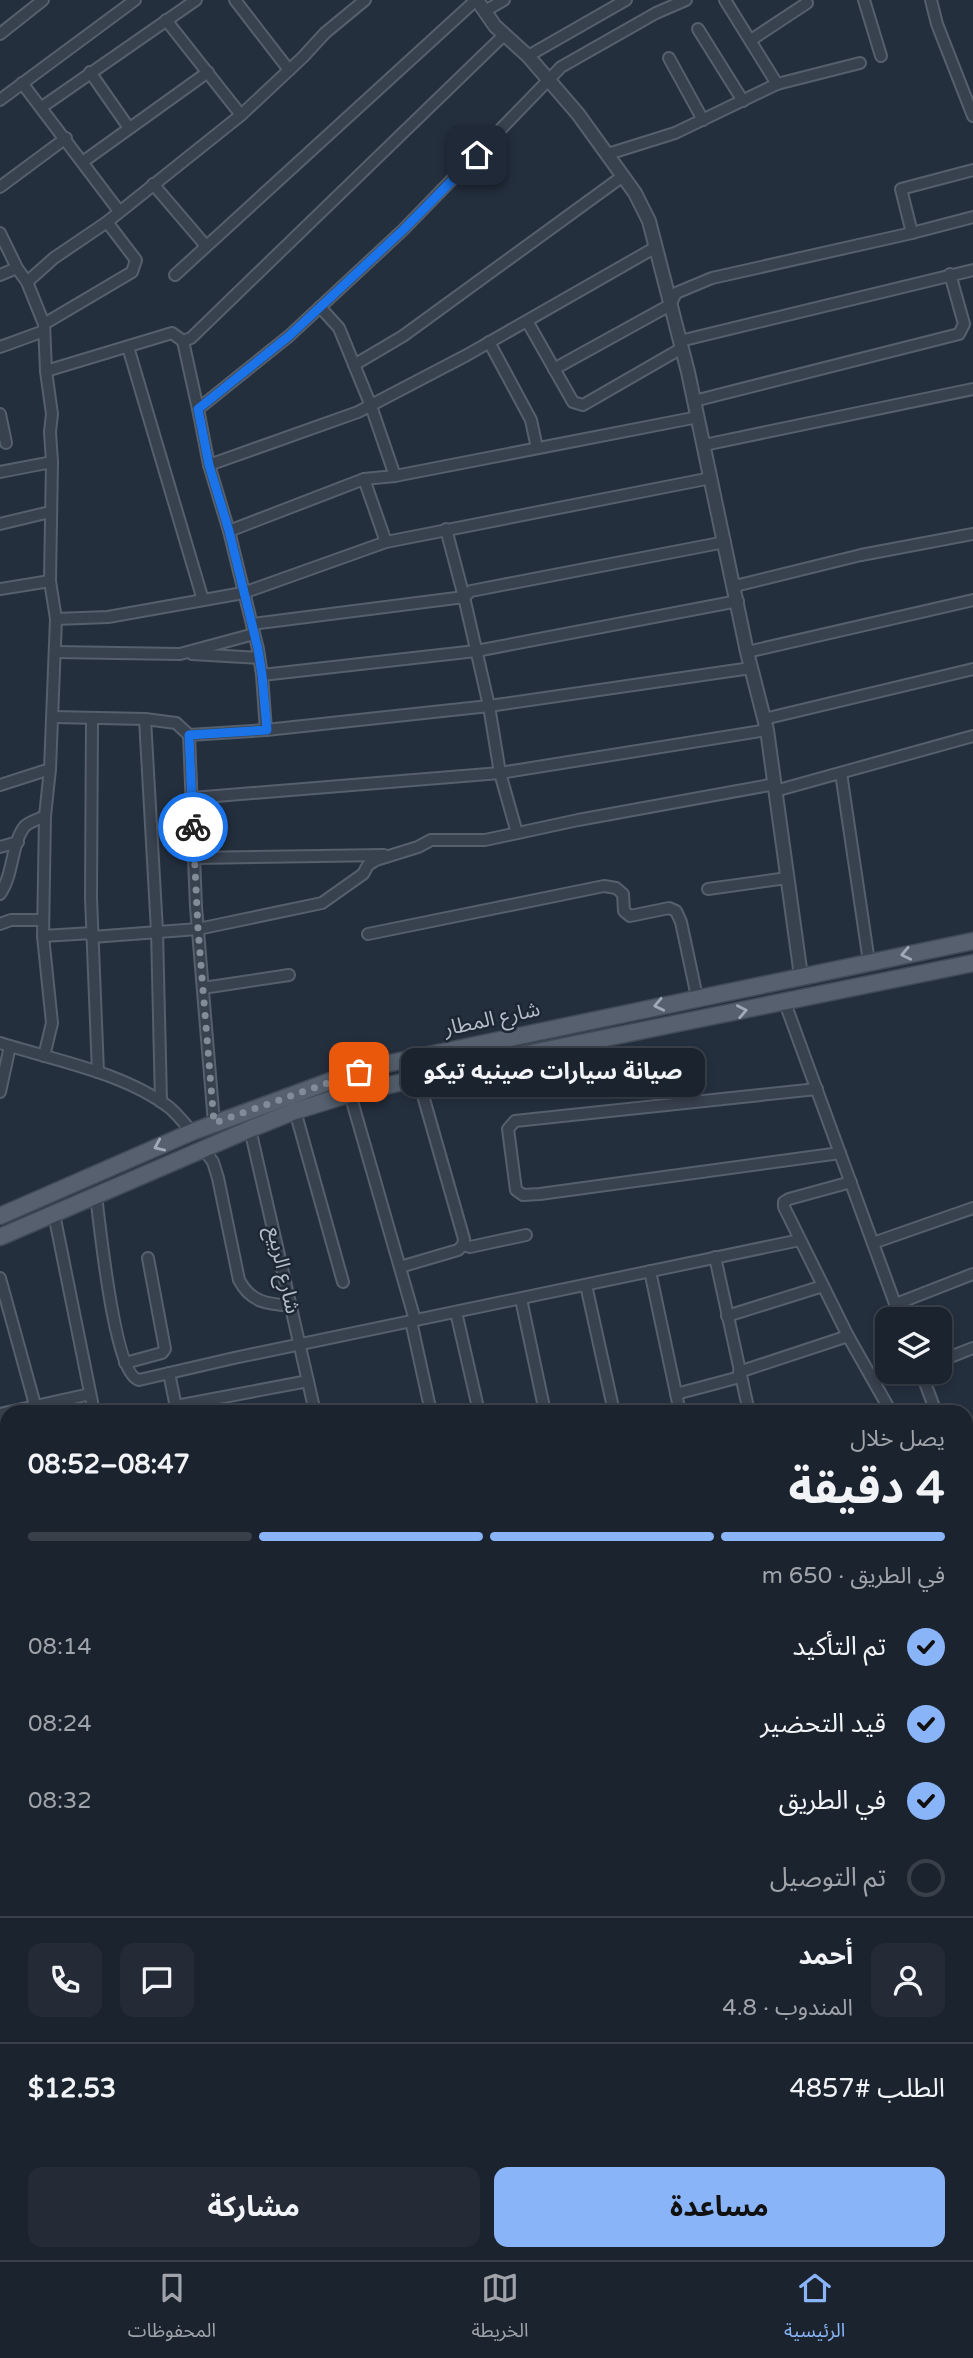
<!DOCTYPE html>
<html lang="ar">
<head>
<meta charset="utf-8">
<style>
	body { margin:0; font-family:"Varela Round","Noto Sans Arabic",sans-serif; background:#242b36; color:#f1f3f6; direction:rtl; height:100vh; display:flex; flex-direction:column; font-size:26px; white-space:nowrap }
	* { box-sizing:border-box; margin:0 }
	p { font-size:23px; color:#a0a4aa }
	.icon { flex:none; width:38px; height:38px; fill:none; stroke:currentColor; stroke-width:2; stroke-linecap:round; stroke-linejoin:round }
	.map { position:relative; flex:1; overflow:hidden; direction:ltr }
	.side { position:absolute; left:0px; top:1405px; width:973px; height:856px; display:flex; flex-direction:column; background:#1b232e; border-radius:21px 21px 0 0; box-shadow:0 4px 10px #0003,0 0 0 2px #39404a; direction:rtl }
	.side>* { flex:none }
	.tools { position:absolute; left:875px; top:1307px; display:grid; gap:14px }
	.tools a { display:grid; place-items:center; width:77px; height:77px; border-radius:14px; background:#1b232e; box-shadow:0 4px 10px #0003,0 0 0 2px #39404a; font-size:35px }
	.pin { position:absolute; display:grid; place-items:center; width:60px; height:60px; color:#fff; margin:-30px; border-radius:14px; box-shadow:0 4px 10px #0006 }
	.courier { position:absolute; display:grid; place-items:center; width:70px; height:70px; margin:-35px; border:5px solid #1a73e8; border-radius:50%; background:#fff; color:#222; box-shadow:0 2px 9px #0007 }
	.bubble { position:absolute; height:49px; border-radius:14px; background:#1b232e; box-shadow:0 4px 10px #0003,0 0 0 2px #39404a; font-size:23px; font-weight:700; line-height:49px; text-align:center; direction:rtl }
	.headline em { font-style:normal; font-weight:700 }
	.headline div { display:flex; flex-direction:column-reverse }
	.headline { display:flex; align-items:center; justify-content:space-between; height:119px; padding:0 28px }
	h1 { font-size:46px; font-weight:700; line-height:52px }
	.bar { display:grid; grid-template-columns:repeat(4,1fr); gap:10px 7px; align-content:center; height:84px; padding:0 28px }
	.bar i { height:9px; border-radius:5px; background:#39404a }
	.bar .current { background:#8ab4f8 }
	.bar p { grid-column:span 4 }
	.line { display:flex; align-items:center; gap:18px; padding:0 28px; border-top:2px solid #39404a }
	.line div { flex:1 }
	.round { display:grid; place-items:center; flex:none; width:74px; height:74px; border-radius:14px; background:#242b36 }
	ol { padding:0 28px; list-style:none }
	li { display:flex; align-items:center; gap:21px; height:77px }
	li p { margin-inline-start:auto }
	li .icon { padding:7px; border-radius:50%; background:#8ab4f8; color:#111; stroke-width:4 }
	li:last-child { color:#a0a4aa }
	li i { width:38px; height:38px; border:4px solid #39404a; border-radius:50% }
	.action { display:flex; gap:14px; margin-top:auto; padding:14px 28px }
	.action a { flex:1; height:80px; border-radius:14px; background:#8ab4f8; color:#111; font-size:28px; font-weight:700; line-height:80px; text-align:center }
	.action a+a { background:#242b36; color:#f1f3f6 }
	.dock { display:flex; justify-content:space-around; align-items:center; height:98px; border-top:2px solid #39404a; background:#1b232e; font-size:19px; color:#a0a4aa }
	.dock a { display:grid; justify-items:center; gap:4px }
	.dock .current { color:#8ab4f8 }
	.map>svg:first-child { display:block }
</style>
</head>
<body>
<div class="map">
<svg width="973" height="2260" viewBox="0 0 973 2260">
	<rect width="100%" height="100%" fill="#242f3e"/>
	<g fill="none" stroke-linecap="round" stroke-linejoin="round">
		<defs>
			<g id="minor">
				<polyline points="235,0 289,70"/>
				<polyline points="725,0 777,84"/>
				<polyline points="864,0 881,56"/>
				<polyline points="931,0 937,24 973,116"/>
				<polyline points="485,11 504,0"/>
				<polyline points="166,20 241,115"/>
				<polyline points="698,29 743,101"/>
				<polyline points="0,34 43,0"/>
				<polyline points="751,40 807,3"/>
				<polyline points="528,56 626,0"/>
				<polyline points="669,58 703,120"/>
				<polyline points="90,72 129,128"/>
				<polyline points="22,83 119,211"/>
				<polyline points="0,100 135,0"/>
				<polyline points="42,107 196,0"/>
				<polyline points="608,154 675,133 777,84 860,63"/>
				<polyline points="84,161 208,72"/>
				<polyline points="153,184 206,246"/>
				<polyline points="0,187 66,138"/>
				<polyline points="0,233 17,268 27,282 44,324 46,371 52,414 50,432 52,462 50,581 56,619 50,769 0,785"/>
				<polyline points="912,233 901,189 973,170"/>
				<polyline points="0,275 17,268"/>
				<polyline points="175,275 476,0"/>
				<polyline points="27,282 54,258 107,222 241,115 303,57 325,33 365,0"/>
				<polyline points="320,307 339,328 371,406 395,476"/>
				<polyline points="527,321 573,402 583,405 682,348"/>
				<polyline points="44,324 132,272 136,260 107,222"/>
				<polyline points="680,341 973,270"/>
				<polyline points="489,342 531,420 537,448"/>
				<polyline points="0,347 44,331"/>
				<polyline points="128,347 203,600"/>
				<polyline points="354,365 403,336 623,176"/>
				<polyline points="554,369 670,305 676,293 712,278 912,233 973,217"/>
				<polyline points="46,371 172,333 183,341"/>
				<polyline points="694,401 959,334 964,324 950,274"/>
				<polyline points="198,409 183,341 191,338 504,35"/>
				<polyline points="0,414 6,443"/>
				<polyline points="704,445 973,389"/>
				<polyline points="209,465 358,412 467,355 656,247"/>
				<polyline points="0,472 52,462"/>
				<polyline points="364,479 386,542"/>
				<polyline points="0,524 50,512"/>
				<polyline points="446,529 464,597 489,706 500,773 517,833"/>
				<polyline points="229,531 364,479 395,476 698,417"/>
				<polyline points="735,586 861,555 973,534"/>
				<polyline points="0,589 50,581"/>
				<polyline points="56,619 108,617 243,593 386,542 711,478"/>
				<polyline points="252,624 464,597 471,591 725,542"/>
				<polyline points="55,652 180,654 254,634"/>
				<polyline points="747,652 973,600"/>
				<polyline points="192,654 259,658"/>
				<polyline points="262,675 476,651 738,601"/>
				<polyline points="54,717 145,719 176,723 189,735 196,907 214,1123"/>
				<polyline points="92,718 91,898 98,1072"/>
				<polyline points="145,719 157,931 161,1102"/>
				<polyline points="764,719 973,669"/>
				<polyline points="266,730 262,675 258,649 229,531 209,465 198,409 289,336 404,229 561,67 656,13 686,0"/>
				<polyline points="189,735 266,730 489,706 751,668"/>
				<polyline points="841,773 869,962"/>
				<polyline points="775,791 973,736"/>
				<polyline points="192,798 500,773 767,730"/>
				<polyline points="0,847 18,842"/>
				<polyline points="194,858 384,855"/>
				<polyline points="708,889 787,878"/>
				<path d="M 0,894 C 14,874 11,843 25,826 C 29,822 39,819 45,816"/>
				<polyline points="0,924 11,920 43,920"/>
				<polyline points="368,934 604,886 616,888 623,894 624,911 630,916 669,908 676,911 681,922 697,997"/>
				<polyline points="43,936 92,933"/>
				<polyline points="92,937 198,929 322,903 363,874 368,865 376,860 418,847 431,840 485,840 578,820 775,784"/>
				<polyline points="203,988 289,975"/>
				<polyline points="785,1003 901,1320"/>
				<path d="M 0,1043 C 54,1060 125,1073 170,1108 C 178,1115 185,1124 192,1132"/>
				<polyline points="44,1056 52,1023 43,936 45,816 50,769"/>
				<polyline points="817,1089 515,1121 508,1129 516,1190 523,1195 540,1194 840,1153"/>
				<polyline points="0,1092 10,1046"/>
				<polyline points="350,1094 415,1320"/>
				<polyline points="295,1111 343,1282"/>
				<polyline points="250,1129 315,1412"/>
				<path d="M 203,1148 L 213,1162 L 218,1178 L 239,1280 C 251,1303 268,1304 292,1306"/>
				<polyline points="851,1182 789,1199 784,1202 784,1207 848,1336 891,1412"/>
				<path d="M 96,1196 C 100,1225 114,1374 139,1380 L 234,1358 L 800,1240"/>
				<polyline points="54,1214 94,1412"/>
				<polyline points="873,1243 973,1208"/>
				<polyline points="463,1245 470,1247 526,1235"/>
				<polyline points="715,1257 749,1412"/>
				<polyline points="400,1267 458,1250 463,1245 464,1239 418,1078"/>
				<polyline points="650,1271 680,1412"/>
				<polyline points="0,1278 37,1412"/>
				<polyline points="586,1285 614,1412"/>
				<polyline points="521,1299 545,1412"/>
				<polyline points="896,1304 973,1274"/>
				<polyline points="456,1312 479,1412"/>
				<polyline points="727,1316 823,1286"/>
				<polyline points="411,1321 431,1412"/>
				<polyline points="940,1361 973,1348"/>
				<polyline points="125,1363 162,1353 165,1349 148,1258"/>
				<polyline points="739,1372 848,1336"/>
				<polyline points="921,1372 936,1412"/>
				<polyline points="169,1373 177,1412"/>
				<polyline points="676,1394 740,1377"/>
				<polyline points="176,1406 308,1381"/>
				<polyline points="413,1412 431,1409"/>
				<polyline points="0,1414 90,1394"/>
				<polyline points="966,1429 973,1426"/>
				<polyline points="0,1461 7,1492"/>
				<polyline points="966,1494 973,1513"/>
				<polyline points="966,1542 973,1539"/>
				<polyline points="966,1565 973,1586"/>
				<polyline points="966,1653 973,1651"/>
				<polyline points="0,1687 7,1719"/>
				<polyline points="966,1711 973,1708"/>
				<polyline points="0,1759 7,1761"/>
				<polyline points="966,1769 973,1767"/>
				<polyline points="966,1885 973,1884"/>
				<polyline points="966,2026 973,2057"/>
				<polyline points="0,2074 7,2073"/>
				<polyline points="30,2254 30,2260"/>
				<polyline points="326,2254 327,2260"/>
				<polyline points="385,2254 386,2260"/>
				<polyline points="533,2254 534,2260"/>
				<polyline points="617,2254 619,2260"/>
				<polyline points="674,2254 675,2260"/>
				<polyline points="728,2254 730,2260"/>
				<polyline points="788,2254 789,2260"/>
				<polyline points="839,2254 841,2260"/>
				<polyline points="896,2254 897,2260"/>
				<polyline points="952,2254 953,2260"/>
			</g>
			<g id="tertiary">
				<polyline points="477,0 495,26 528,56 578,114 635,193 649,221 688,372 747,652 767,730 801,976"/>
				<polyline points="0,1919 7,1921"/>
				<polyline points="94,2254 95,2260"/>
			</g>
			<g id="primary">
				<polyline points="0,1216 192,1132 336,1079 381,1065 973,941"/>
				<polyline points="0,1237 250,1129 295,1111 350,1094 507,1058 973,963"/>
			</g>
		</defs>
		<use href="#minor" stroke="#565f6c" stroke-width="14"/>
		<use href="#tertiary" stroke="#565f6c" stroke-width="16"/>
		<use href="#primary" stroke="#414a57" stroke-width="19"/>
		<use href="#minor" stroke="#38414e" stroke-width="10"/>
		<use href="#tertiary" stroke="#38414e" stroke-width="12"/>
		<use href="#primary" stroke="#56606e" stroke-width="16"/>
	</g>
	<defs><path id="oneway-chevron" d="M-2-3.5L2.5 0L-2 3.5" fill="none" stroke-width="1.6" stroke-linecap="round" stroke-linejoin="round" transform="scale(1.75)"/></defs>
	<g stroke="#a1aab7">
		<use href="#oneway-chevron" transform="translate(906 954) rotate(168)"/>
		<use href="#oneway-chevron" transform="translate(659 1005) rotate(168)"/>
		<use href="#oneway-chevron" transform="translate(742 1011) rotate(-11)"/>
		<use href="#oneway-chevron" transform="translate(159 1146) rotate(156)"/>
	</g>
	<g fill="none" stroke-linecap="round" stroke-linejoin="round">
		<polyline stroke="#828b98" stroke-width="7" stroke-dasharray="0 12.6" points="193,827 198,929 214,1123 359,1072"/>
		<polyline stroke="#1a73e8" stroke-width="9" points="193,827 189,735 267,730 262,675 258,649 229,531 209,465 198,409 289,336 404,229 477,155"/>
	</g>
	<g text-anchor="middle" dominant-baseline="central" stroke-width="5" stroke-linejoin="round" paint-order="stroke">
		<g font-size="21" fill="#b4bcc9" stroke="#1d2633">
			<text transform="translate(492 1019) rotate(-12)">شارع المطار</text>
			<text transform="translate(283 1270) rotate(77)">شارع الربيع</text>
		</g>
	</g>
</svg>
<div class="tools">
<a><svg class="icon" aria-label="layers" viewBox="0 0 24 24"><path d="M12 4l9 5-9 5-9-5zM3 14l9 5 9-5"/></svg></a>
</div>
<div class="pin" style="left:359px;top:1072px;background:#ea580c"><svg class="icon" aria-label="bag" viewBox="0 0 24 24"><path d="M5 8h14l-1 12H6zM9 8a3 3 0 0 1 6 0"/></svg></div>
<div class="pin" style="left:477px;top:155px;background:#1f2937"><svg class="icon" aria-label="home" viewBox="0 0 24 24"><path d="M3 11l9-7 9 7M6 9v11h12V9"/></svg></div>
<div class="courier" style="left:193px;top:827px"><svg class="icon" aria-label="bike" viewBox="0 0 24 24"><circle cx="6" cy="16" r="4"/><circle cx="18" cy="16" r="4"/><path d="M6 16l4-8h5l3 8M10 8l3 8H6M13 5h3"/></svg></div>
<div class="bubble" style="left:401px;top:1048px;width:304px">صيانة سيارات صينيه تيكو</div>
<section class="side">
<div class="headline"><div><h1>4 دقيقة</h1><p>يصل خلال</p></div><em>08:47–08:52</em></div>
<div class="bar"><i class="current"></i><i class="current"></i><i class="current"></i><i></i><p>في الطريق · 650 m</p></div>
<ol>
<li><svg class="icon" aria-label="check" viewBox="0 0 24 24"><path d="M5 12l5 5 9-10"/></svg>تم التأكيد<p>08:14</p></li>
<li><svg class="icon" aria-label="check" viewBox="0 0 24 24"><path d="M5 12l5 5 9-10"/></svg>قيد التحضير<p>08:24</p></li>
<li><svg class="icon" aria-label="check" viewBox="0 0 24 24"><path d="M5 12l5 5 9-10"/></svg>في الطريق<p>08:32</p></li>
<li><i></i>تم التوصيل</li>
</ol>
<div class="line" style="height:126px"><a class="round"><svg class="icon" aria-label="person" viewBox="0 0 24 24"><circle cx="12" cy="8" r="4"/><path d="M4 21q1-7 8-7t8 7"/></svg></a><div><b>أحمد</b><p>المندوب · 4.8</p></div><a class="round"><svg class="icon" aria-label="chat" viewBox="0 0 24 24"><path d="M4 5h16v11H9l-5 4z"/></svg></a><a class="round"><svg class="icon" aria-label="phone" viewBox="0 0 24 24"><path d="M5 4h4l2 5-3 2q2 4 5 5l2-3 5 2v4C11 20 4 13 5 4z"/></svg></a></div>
<div class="line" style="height:91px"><div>الطلب #4857</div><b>$12.53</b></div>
<div class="action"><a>مساعدة</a><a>مشاركة</a></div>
</section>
</div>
<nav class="dock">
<a class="current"><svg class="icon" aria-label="home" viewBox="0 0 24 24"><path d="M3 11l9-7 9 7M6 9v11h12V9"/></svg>الرئيسية</a>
<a><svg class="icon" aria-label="map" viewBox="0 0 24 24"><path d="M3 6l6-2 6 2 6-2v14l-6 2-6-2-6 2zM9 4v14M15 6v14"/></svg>الخريطة</a>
<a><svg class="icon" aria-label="saved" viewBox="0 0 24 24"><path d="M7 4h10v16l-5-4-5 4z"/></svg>المحفوظات</a>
</nav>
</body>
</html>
